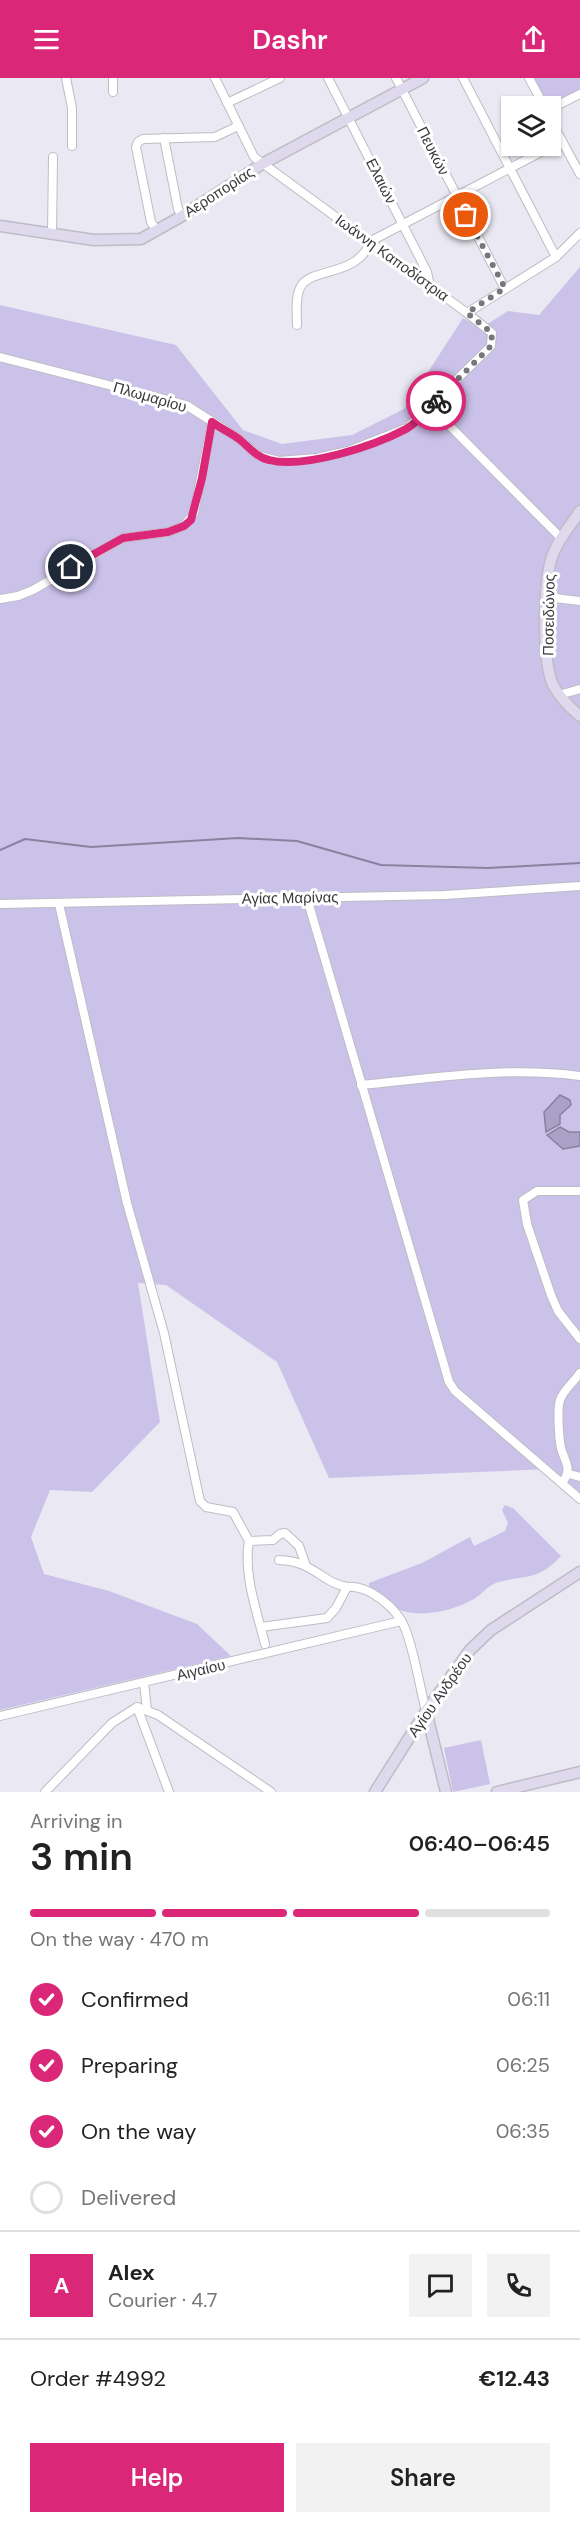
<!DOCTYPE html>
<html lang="en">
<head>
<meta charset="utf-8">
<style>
	body { margin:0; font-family:"DM Sans",sans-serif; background:#f2f2f2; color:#222; height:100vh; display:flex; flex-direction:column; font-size:22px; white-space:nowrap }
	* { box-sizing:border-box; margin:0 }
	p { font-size:20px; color:#767676 }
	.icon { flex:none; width:33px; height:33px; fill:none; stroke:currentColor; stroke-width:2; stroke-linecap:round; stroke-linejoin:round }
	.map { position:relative; height:1714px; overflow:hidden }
	.panel { display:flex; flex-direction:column; background:#fff; flex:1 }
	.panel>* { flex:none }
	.tools { position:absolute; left:501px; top:18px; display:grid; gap:12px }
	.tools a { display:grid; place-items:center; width:60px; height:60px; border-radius:0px; background:#fff; box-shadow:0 2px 4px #0004; font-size:30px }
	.pin { position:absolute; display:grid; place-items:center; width:51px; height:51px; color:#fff; margin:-26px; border:3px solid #fff; border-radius:50%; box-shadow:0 2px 6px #0007 }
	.courier { position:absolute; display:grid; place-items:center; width:60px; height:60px; margin:-30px; border:4px solid #db2777; border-radius:50%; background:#fff; color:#222; box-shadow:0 2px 8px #0007 }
	.headline em { font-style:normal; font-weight:600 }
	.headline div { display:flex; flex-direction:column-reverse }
	.headline { display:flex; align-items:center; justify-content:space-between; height:102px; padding:0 30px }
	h1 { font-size:39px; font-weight:600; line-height:45px }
	.bar { display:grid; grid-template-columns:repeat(4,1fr); gap:9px 6px; align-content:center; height:72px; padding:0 30px }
	.bar i { height:8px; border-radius:4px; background:#e0e0e0 }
	.bar .current { background:#db2777 }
	.bar p { grid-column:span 4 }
	.line { display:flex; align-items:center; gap:15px; padding:0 30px; border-top:2px solid #e0e0e0 }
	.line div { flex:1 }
	.round { display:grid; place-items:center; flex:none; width:63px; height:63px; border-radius:0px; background:#f2f2f2 }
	ol { padding:0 30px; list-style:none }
	li { display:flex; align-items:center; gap:18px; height:66px }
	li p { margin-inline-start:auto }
	li .icon { padding:6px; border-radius:50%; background:#db2777; color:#fff; stroke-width:4 }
	li:last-child { color:#767676 }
	li i { width:33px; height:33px; border:3px solid #e0e0e0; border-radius:50% }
	.action { display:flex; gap:12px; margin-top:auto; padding:12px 30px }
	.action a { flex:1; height:69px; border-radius:0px; background:#db2777; color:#fff; font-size:24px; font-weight:600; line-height:69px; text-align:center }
	.action a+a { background:#f2f2f2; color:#222 }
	header { display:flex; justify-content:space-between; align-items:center; height:78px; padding:0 30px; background:#db2777; color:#fff; font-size:27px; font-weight:600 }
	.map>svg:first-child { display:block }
</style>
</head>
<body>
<header><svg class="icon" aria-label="menu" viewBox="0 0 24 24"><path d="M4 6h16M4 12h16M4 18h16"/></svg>Dashr<svg class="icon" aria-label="share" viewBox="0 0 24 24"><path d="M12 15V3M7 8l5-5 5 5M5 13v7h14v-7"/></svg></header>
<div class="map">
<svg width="580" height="1714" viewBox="0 0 580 1714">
	<rect width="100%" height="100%" fill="#eae8f2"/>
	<g fill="#cbc2ea">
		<polygon points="532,0 580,0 580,15 551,31"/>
		<polygon points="580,189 580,1415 550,1391 329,1400 277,1284 166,1207 138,1205 160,1344 92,1414 50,1412 31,1459 44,1496 109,1513 197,1546 231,1578 0,1632 0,227 176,267 243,352 282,366 352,357 404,331 463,240 481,250 508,233 539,237"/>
		<path d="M 505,1427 L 513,1430 L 561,1478 C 537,1504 526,1496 496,1505 C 487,1508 481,1517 474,1521 C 453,1533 416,1542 394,1529 C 385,1524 377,1515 369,1508 L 369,1505 L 422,1485 L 470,1459 L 474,1468 L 505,1453 L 508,1445 L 502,1432 Z"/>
		<polygon points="481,1662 490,1706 453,1714 444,1670"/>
	</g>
	<g fill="#aaa1c8" stroke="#88829e" stroke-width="1.5">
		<polygon points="560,1017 570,1022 571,1027 560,1037 560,1046 546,1054 544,1034"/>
		<polygon points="560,1049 569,1054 580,1054 580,1068 563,1071 547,1057"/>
	</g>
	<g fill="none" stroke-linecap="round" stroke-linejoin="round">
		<polyline stroke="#88829e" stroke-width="2" points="0,772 25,761 91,769 238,760 297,763 381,787 488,790 580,785"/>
		<defs>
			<g id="street">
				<polyline points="66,0 72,30 72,68"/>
				<polyline points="113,0 113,14"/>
				<polyline points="215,0 254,79 467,235 556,179 580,155"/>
				<polyline points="328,0 427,194 430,208"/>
				<polyline points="396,0 505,211"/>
				<polyline points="463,0 556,179"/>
				<polyline points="529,0 544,28"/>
				<polyline points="227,25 280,0"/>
				<polyline points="550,31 580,16"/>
				<polyline points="550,41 580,96"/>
				<polyline points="164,60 178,131 182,138"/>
				<polyline points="157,153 151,144 136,69 138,64 143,61 215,59 238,48"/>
				<polyline points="52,156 53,79"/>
				<path d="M 297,247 C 297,236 295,220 300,210 C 310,188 356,201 371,163 L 562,63"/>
				<polyline points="0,279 186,327 238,360 259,378 279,383 317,380 348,373 407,350 491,268 492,255 467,235"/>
				<polyline points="431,329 561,460"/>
				<polyline points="546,519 580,523"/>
				<polyline points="0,521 18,518 33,512 123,460 168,454 184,448 194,435 212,344"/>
				<polyline points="559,617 580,611"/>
				<polyline points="309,820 309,827 449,1304 455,1313 580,1421"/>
				<polyline points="0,826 445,817 580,808"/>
				<polyline points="59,826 127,1125 164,1255 200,1423 206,1429 233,1434 249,1463 273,1462 280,1456 285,1455 299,1468 305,1485"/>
				<path d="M 361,1007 C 433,1000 508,988 580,998"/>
				<polyline points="580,1113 537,1113 523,1122 527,1146 551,1217 558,1233 580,1261"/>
				<polyline points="569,1396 580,1399"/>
				<path d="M 562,1405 C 573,1390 565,1385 561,1370 C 559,1361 557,1331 560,1322 C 564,1311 574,1304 580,1295"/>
				<path d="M 249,1463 C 243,1496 257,1534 265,1566"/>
				<path d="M 279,1482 C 314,1483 320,1504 347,1509"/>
				<path d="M 261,1549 L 327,1540 L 336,1530 L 347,1509 C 369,1507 397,1530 405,1550 C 415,1576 419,1606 426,1633"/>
				<polyline points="144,1605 147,1632"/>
				<polyline points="137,1629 169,1714"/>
				<polyline points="0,1638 401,1543"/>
				<polyline points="45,1714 112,1645 137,1629 158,1637 271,1714"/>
			</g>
			<g id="secondary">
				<polyline points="0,148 94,162 141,161 182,138 262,86 423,0"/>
				<path d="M 580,433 C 571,447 559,460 553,476 C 543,501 542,583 553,607 C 560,620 569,629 580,638"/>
				<polyline points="426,1633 446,1714"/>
				<polyline points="375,1714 426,1633 470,1572 491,1552 580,1494"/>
				<polyline points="497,1714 580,1694"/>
			</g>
		</defs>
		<use href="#street" stroke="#bebcc5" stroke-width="10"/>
		<use href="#secondary" stroke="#bebcc5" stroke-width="13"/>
		<use href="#street" stroke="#fff" stroke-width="8"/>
		<use href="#secondary" stroke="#ded9ec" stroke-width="10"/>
	</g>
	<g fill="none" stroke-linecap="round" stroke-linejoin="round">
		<polyline stroke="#78767c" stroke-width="6" stroke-dasharray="0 10.8" points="436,323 491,268 492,255 467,235 505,210 466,137"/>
		<path stroke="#db2777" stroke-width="8" d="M 71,489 L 123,460 L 168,454 L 184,448 L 191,442 L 202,400 L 212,344 C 220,350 231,355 239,361 C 249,369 256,379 269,382 C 304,391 374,368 406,351 C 418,344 427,333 436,323"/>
	</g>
	<g text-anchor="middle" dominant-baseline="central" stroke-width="6" stroke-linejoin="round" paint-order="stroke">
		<g font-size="15" fill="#3a393c" stroke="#fff">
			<text transform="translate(433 73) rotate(63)">Πευκών</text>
			<text transform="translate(381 103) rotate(63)">Ελαιών</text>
			<text transform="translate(219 114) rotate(-33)">Αεροπορίας</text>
			<text transform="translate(392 180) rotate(36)">Ιωάννη Καποδίστρια</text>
			<text transform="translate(150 319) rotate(16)">Πλωμαρίου</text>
			<text transform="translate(549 537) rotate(-89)">Ποσειδώνος</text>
			<text transform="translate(290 820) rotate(-1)">Αγίας Μαρίνας</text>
			<text transform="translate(201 1592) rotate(-13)">Αιγαίου</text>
			<text transform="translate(440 1617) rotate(-55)">Αγίου Ανδρέου</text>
		</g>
	</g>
</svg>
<div class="tools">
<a><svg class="icon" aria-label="layers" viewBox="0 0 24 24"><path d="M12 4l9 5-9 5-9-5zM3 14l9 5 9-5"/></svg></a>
</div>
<div class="pin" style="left:466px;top:137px;background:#ea580c"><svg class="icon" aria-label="bag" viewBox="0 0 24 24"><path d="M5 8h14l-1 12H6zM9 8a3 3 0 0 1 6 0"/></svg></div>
<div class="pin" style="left:71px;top:489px;background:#1f2937"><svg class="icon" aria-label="home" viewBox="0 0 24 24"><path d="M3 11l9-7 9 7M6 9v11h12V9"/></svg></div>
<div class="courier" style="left:436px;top:323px"><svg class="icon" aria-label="bike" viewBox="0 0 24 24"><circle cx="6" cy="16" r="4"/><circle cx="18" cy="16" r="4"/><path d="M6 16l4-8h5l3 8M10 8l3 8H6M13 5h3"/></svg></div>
</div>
<section class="panel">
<div class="headline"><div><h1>3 min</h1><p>Arriving in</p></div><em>06:40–06:45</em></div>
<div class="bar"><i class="current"></i><i class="current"></i><i class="current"></i><i></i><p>On the way · 470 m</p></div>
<ol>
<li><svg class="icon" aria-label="check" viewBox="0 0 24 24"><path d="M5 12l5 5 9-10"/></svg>Confirmed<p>06:11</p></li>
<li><svg class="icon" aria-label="check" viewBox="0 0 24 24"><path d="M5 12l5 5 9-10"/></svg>Preparing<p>06:25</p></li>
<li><svg class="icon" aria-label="check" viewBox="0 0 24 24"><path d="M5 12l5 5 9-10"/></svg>On the way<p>06:35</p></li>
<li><i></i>Delivered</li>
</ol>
<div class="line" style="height:108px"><b class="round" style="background:#db2777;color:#fff">A</b><div><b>Alex</b><p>Courier · 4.7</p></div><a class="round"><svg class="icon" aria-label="chat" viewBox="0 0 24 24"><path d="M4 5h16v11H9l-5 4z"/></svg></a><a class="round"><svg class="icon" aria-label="phone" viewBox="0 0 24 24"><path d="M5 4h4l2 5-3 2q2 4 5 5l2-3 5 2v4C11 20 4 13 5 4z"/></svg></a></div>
<div class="line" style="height:78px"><div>Order #4992</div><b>€12.43</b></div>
<div class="action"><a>Help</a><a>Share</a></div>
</section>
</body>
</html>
